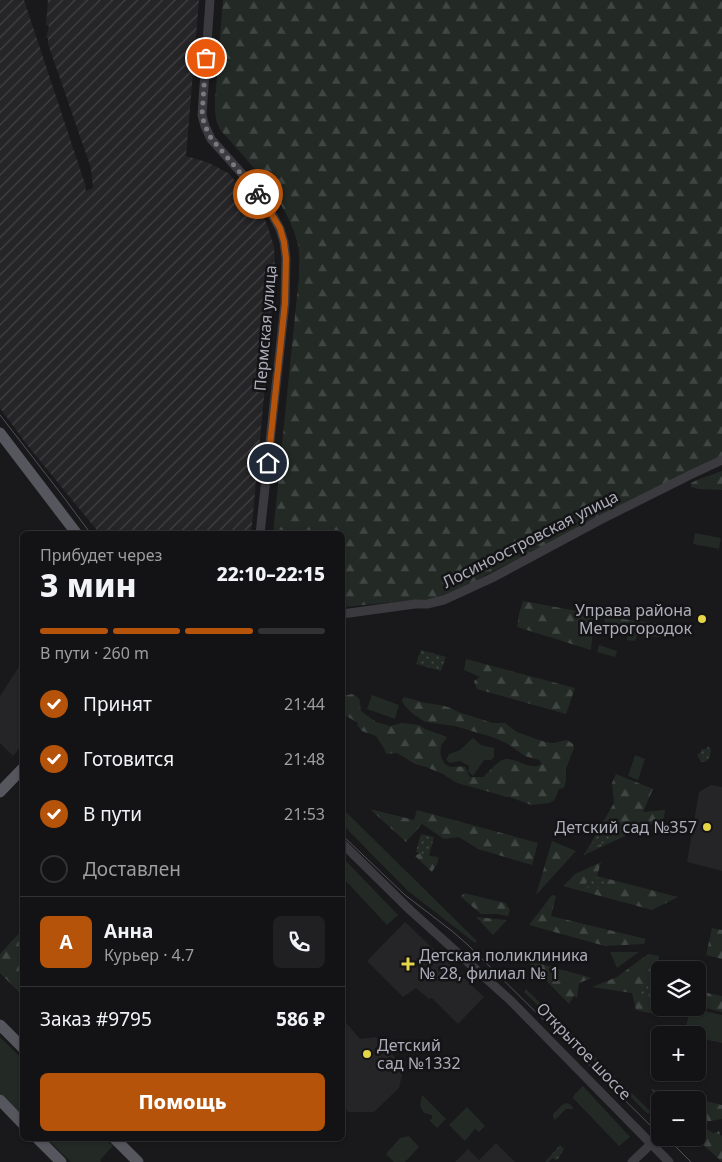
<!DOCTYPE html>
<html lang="ru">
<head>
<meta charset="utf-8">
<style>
	body { margin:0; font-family:"Noto Sans",sans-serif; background:#202022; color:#f1f3f6; height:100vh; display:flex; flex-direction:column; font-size:19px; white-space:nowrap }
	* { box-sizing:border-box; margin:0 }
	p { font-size:16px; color:#9d9ea0 }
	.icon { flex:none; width:28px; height:28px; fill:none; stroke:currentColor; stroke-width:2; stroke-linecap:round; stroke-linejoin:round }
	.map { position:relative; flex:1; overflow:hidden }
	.panel { position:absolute; left:20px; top:531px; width:325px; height:610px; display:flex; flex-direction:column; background:#131214; border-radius:8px; box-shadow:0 1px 4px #0004,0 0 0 1px #323234 }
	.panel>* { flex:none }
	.tools { position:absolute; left:651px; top:961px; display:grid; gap:10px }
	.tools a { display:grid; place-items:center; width:55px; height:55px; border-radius:8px; background:#131214; box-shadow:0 1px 4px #0004,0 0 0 1px #323234; font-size:25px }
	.pin { position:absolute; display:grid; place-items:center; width:42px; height:42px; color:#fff; margin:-21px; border:2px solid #fff; border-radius:50%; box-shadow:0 1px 5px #0007 }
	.courier { position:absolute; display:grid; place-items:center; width:50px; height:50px; margin:-25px; border:4px solid #b45309; border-radius:50%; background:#fff; color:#222; box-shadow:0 1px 6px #0007 }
	.overview em { font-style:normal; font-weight:800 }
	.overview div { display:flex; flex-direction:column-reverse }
	.overview { display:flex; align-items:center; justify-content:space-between; height:85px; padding:0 20px }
	h1 { font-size:32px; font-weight:800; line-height:38px }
	.bar { display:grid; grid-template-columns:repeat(4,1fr); gap:8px 5px; align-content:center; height:60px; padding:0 20px }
	.bar i { height:6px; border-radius:4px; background:#323234 }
	.bar .active { background:#b45309 }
	.bar p { grid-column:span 4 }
	.line { display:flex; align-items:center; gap:12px; padding:0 20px; border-top:1px solid #323234 }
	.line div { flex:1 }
	.round { display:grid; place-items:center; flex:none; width:52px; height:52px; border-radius:8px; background:#202022 }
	ol { padding:0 20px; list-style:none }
	li { display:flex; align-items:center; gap:15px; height:55px }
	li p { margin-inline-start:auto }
	li .icon { padding:5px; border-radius:50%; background:#b45309; color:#fff; stroke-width:4 }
	li:last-child { color:#9d9ea0 }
	li i { width:28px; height:28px; border:2px solid #323234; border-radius:50% }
	.cta { display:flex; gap:10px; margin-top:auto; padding:10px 20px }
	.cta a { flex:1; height:58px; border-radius:8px; background:#b45309; color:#fff; font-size:20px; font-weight:800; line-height:58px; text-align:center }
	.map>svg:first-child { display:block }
</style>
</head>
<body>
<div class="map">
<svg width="722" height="1162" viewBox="0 0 722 1162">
	<defs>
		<pattern id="industrial-furrows" width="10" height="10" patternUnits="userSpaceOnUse" patternTransform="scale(1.25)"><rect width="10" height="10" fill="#252427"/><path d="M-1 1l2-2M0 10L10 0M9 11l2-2" fill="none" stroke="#424144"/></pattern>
		<pattern id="forest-firs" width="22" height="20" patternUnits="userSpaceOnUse" patternTransform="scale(1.25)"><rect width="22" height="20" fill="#232a25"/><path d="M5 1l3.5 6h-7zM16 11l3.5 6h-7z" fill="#404643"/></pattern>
		<pattern id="park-dots" width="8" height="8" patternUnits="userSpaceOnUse" patternTransform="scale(1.25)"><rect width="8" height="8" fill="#232a25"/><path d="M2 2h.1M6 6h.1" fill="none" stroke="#404643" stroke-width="1.8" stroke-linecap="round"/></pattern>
	</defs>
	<rect width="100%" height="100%" fill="#19181a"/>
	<g fill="#252427">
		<polygon points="20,665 22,667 22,745 13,756 0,743 0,696"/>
		<polygon points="711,785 722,787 722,871 687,862 699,792"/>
		<polygon points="405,922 484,997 458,1024 432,998 429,999 416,988 403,997 367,961"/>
		<polygon points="343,1019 360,1039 376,1037 404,1067 399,1088 374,1112 348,1112 343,1105"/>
		<polygon points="496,1143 515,1162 455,1162 468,1149 479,1160"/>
	</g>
	<polygon fill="url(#industrial-furrows)" points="0,0 24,0 86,187 85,188 86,191 93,188 91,168 48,44 48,38 46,38 49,26 46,25 48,0 199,0 186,156 207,162 228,173 250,197 266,222 274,246 275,269 265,386 251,534 100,534 28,446 0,408"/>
	<g fill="#232a25">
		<polygon points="695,533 721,538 719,549 693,544"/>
		<polygon points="599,645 617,651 615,657 597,652"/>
		<polygon points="372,695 399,705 395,719 367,709"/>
		<polygon points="473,738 481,745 494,748 494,757 491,760 484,760 473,776 468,771 469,766 460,761 450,763 446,760 449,754 460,750"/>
		<polygon points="635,755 645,759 638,780 628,776"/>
		<polygon points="343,809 477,941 475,943 408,891 343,825"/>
		<polygon points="345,860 398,915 387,925 343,878 343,863"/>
		<polygon points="610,952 639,952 617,968"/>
		<polygon points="526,989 573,1035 571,1037 524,992"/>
		<polygon points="691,1008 722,1015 722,1043 698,1038 698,1035 684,1034"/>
		<polygon points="0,1037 22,1059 22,1115 0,1093"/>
		<polygon points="576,1038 651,1112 648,1114 574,1041"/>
		<polygon points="583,1086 630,1137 619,1146 573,1098 574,1095"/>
		<polygon points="422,1095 446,1119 437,1128 429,1120 432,1119 432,1115 424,1113 420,1106"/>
		<polygon points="566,1103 570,1104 574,1109 566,1109 555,1120 553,1117 553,1114 562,1105"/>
		<polygon points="467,1107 485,1126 479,1132 475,1129 465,1141 449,1125"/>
		<polygon points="409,1136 419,1147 405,1162 394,1162 386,1154 400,1138"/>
		<polygon points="47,1139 105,1139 113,1146 100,1160 101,1162 71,1162"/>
	</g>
	<g fill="url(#forest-firs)">
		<path d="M 223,0 L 722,0 L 722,456 L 667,485 L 488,574 L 446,597 L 343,607 L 342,534 L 273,534 L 299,276 C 299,266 300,255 298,245 C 289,203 249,162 221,131 C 215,121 215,112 215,101 Z"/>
		<polygon points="722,471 722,490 699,489 691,487 691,483 697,480"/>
		<polygon points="523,601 588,613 594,620 599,622 598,628 593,630 591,650 517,627 519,614"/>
		<polygon points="605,617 671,625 661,637 637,636 635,641 627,640 628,629 604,626"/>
		<polygon points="466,659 575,688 566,714 477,689 474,681 480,677 464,670"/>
		<path d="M 352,694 C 363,699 359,701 361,711 L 376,722 L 390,726 L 402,723 L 419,725 L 425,729 L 447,737 C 447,738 443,743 442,744 C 438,753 442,766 452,767 C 457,767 460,766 465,767 L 470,777 L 483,777 C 488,773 496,763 502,760 C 514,755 529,772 542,764 L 539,760 L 525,756 L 506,743 L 495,738 L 455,726 L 425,722 L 413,714 L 405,706 L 403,703 L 402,700 L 404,697 L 426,703 L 440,705 L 451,708 L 458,712 L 493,723 L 505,723 L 517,732 L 545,742 L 553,743 L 567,740 L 573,744 L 574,748 L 566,769 L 566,780 L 564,788 L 559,789 L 555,799 L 553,801 L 549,803 L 531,805 L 510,797 L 505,797 L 497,794 L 457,783 L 443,774 L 426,767 L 415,764 L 397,753 L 386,754 L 385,750 L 376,736 L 362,731 L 357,725 L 358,723 L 343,714 L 343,696 Z"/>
		<polygon points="616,774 653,789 643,812 665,810 664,818 584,855 614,803 612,783"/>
		<polygon points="370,809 414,820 417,810 538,843 532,865 478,849 459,837 444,839 422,824 406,842"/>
		<polygon points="552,841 576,851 536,895"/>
		<polygon points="420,853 431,856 438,857 438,862 432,872 415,856"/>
		<polygon points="601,862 597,876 678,897 652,910 563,886 575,874"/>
		<polygon points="464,893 505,903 510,910 508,916 496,914 481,914 461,897"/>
		<polygon points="552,895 556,896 551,916 646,939 644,944 605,946 529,925"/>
		<polygon points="476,917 507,920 493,935"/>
		<polygon points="712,928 722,930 722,959 706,955"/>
		<polygon points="22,930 22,995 0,973 0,954"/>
		<polygon points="648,954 659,956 658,1015 636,1010 632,993 592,987 617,977"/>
		<polygon points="526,960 592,978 579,983 577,998 574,996 569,1004"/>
		<polygon points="698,991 722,996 722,1012 698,1006"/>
		<polygon points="651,1089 722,1105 722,1119 698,1123 698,1100 662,1100"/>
		<polygon points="708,1130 713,1133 719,1131 721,1136 722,1135 722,1161 721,1161 696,1138 698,1138 698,1132"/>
	</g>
	<g fill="url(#park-dots)">
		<polygon points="421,650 446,657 441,671 416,664"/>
		<path d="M 709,746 L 711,750 C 710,756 710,759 705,762 L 701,762 L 697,754 L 699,754 L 702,749 L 706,749 Z"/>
		<polygon points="604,821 610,840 590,849"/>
		<polygon points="421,834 434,837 429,856 416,852"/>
		<polygon points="591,876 607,881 602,891 595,884 589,888 584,886"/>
		<polygon points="641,986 648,986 649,990 645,999 638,993"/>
		<polygon points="560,1145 564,1149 558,1159 555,1160 553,1158 548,1162 545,1162"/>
	</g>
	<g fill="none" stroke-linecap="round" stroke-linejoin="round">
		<g stroke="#3a3a3f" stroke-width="9">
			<polyline points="210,0 202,115 205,126 211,139 252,185 269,209 280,229 284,242 286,258 285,303 260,534"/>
			<polyline points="342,614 415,604 427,604 444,600 492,578 600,520 692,474 722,460"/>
			<polyline points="342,843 410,910 511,1001 669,1162"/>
			<polyline points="632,1162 651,1144"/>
		</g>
		<g stroke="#56565e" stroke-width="11">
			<polyline points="0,433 77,534"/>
			<polyline points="0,792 22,769"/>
			<polyline points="0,1025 22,1047"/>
			<polyline points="0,1100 22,1123"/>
			<polyline points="38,1139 61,1162"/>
			<polyline points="115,1139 138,1162"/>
		</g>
		<g stroke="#515158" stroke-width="1">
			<polyline points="0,415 62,495 91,534"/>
			<polyline points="342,835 405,895 452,931 468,945 660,1135"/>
			<polyline points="667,1138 691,1162"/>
		</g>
	</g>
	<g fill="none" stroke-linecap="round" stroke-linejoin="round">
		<polyline stroke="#797981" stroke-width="5" stroke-dasharray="0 9" points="206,58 202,115 205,126 211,138 258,194"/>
		<polyline stroke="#b45309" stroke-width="6" points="258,194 269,210 280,228 284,242 286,258 285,303 268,463"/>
	</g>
	<g fill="#e3d547" stroke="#141315" stroke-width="2">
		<circle cx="702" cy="619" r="5"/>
		<circle cx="707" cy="827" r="5"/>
		<path d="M405.5 956.5h5v5h5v5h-5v5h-5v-5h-5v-5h5z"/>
		<circle cx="367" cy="1054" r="5"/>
	</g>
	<g text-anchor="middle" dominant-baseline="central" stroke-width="5" stroke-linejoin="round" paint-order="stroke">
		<g font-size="16" fill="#acadb9" stroke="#141315">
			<text transform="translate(265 328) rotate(-85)">Пермская улица</text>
			<text transform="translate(530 539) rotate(-27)">Лосиноостровская улица</text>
			<text transform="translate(584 1051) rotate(46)">Открытое шоссе</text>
		</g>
		<g font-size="16" fill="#acadb9" stroke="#141315" text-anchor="end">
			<text x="692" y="610">Управа района<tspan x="692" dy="18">Метрогородок</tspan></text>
			<text x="697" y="827">Детский сад №357</text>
			<text x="419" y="955" text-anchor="start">Детская поликлиника<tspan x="419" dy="18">№ 28, филиал № 1</tspan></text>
			<text x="377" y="1045" text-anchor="start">Детский<tspan x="377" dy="18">сад №1332</tspan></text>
		</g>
	</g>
</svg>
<div class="tools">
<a><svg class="icon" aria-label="layers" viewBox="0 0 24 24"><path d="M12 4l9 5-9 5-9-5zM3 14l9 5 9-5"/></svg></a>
<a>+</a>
<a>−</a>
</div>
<div class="pin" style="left:206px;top:58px;background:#ea580c"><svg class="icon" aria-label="bag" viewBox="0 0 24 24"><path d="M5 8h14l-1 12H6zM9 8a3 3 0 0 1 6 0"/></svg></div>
<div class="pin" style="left:268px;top:463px;background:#1f2937"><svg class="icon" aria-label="home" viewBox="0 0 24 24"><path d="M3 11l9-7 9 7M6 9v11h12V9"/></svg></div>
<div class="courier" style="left:258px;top:194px"><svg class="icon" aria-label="bike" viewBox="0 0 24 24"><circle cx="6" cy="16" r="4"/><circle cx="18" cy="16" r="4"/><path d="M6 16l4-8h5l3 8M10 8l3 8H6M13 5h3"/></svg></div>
<section class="panel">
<div class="overview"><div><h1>3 мин</h1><p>Прибудет через</p></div><em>22:10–22:15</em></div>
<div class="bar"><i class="active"></i><i class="active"></i><i class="active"></i><i></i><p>В пути · 260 m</p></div>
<ol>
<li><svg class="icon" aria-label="check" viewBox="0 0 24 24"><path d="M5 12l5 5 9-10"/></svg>Принят<p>21:44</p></li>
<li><svg class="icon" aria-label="check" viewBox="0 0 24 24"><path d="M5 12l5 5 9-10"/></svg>Готовится<p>21:48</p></li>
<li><svg class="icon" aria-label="check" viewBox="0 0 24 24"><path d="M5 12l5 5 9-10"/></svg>В пути<p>21:53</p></li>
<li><i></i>Доставлен</li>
</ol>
<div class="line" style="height:90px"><b class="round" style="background:#b45309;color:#fff">А</b><div><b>Анна</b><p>Курьер · 4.7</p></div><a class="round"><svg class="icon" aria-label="phone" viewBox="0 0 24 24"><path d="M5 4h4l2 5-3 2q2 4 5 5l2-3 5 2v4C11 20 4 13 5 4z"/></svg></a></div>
<div class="line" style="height:65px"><div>Заказ #9795</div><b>586 ₽</b></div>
<div class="cta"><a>Помощь</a></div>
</section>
</div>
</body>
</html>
